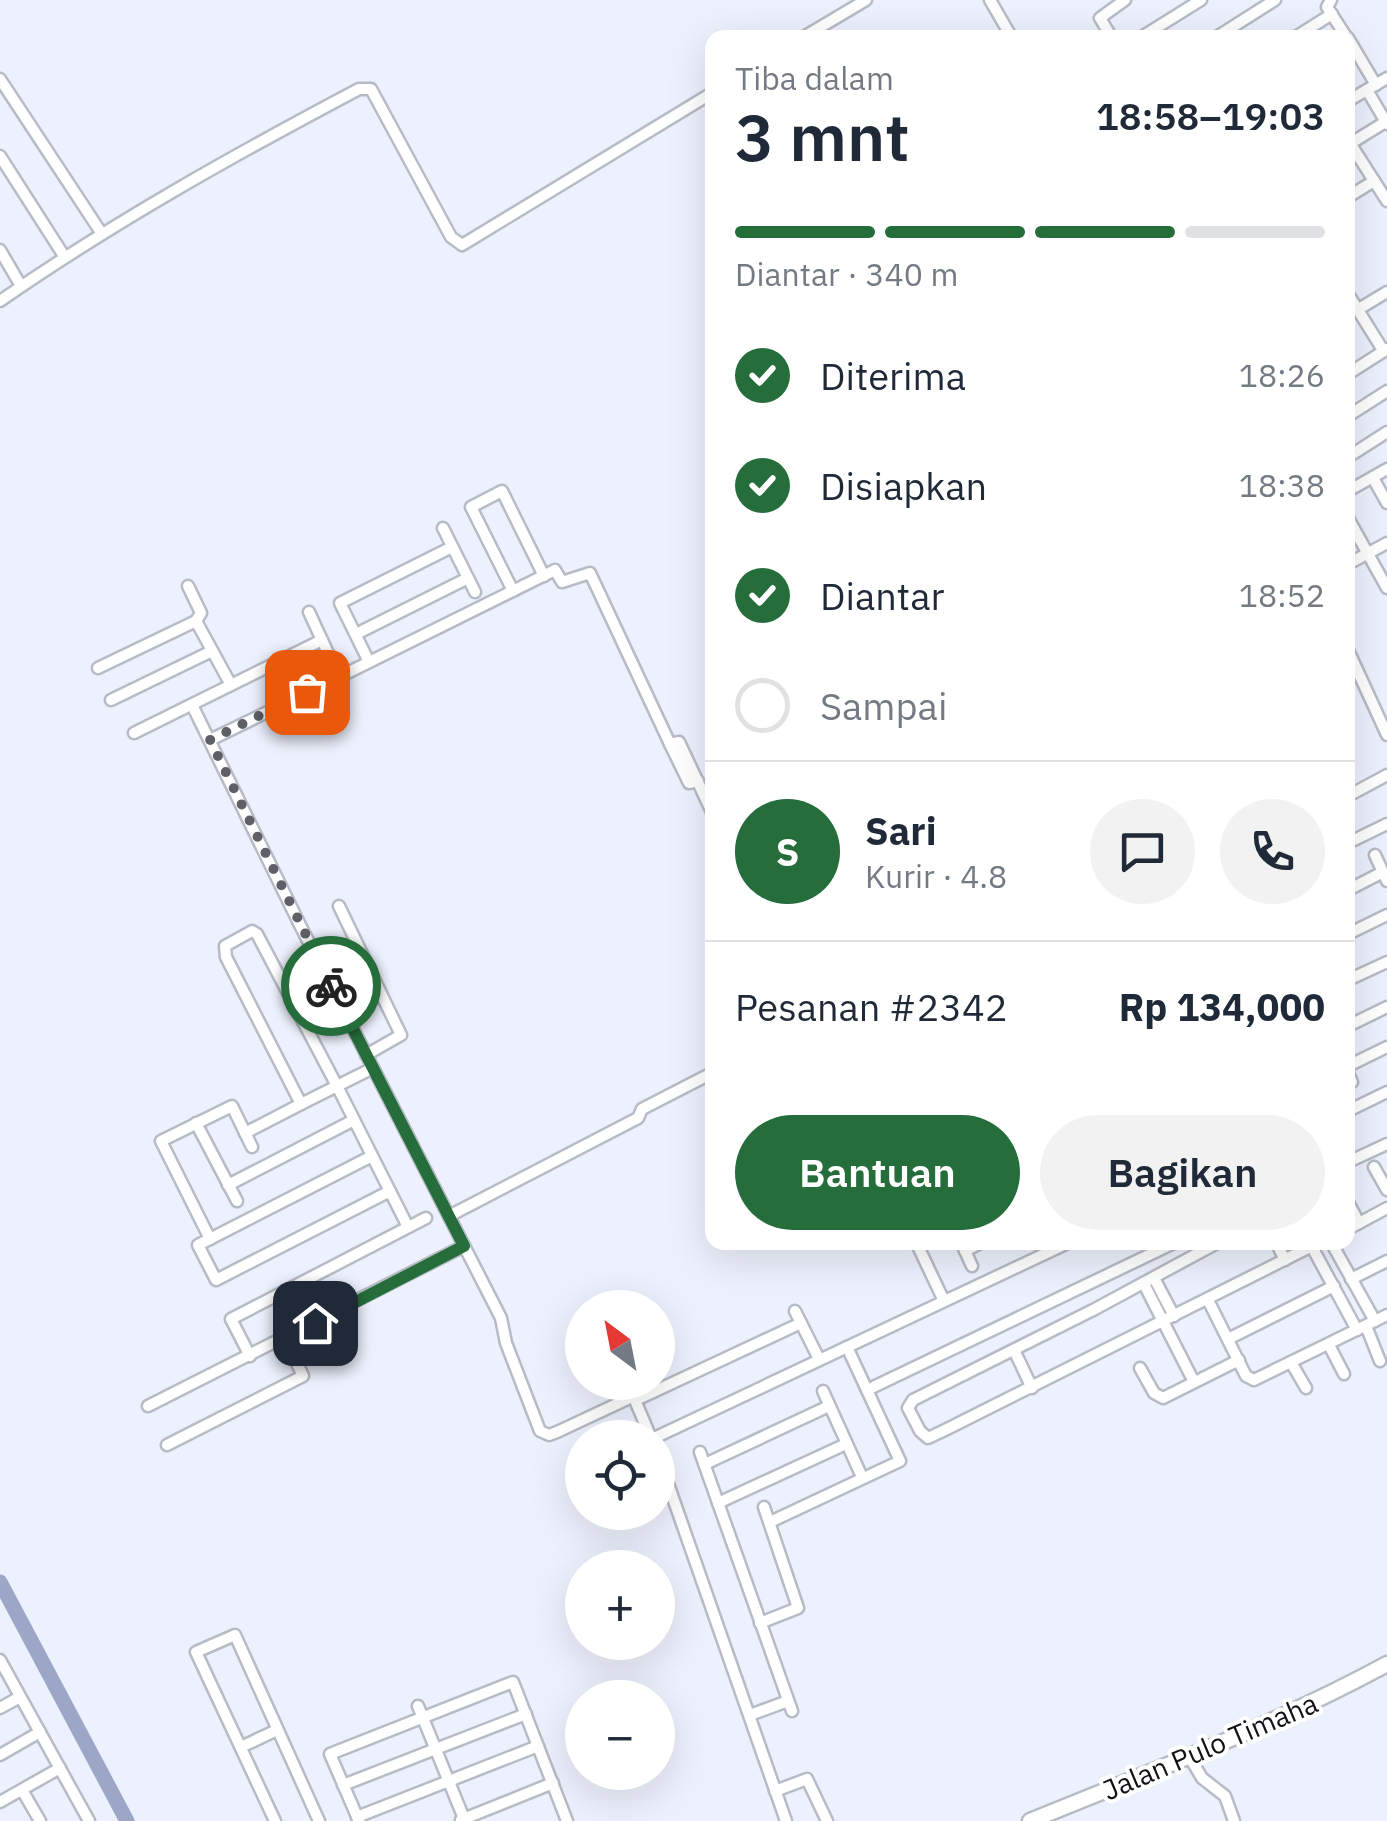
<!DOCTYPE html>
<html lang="id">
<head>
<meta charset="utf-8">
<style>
	body { margin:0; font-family:"IBM Plex Sans",sans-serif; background:#f2f2f3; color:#1f2937; height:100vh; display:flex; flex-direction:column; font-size:38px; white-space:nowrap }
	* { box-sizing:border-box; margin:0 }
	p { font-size:32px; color:#747a83 }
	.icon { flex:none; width:55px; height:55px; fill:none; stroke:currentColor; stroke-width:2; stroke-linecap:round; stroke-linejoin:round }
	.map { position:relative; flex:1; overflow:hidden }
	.side { position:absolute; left:705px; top:30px; width:650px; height:1220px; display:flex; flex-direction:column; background:#fff; border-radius:20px; box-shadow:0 10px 40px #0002 }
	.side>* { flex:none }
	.needle { width:65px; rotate:328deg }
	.controls { position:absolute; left:565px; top:1290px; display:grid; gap:20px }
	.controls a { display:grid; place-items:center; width:110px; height:110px; border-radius:50%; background:#fff; box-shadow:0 10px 40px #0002; font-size:50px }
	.pin { position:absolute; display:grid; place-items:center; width:85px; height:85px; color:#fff; margin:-42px; border-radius:20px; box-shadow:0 5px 15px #0006 }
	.courier { position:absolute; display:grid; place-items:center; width:100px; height:100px; margin:-50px; border:8px solid #256d3a; border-radius:50%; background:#fff; color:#222; box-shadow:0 2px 12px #0007 }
	.overview em { font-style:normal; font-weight:600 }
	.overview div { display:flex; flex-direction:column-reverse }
	.overview { display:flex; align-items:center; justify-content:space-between; height:170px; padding:0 30px }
	h1 { font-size:65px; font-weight:600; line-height:75px }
	.bar { display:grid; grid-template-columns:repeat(4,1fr); gap:15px 10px; align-content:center; height:120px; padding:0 30px }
	.bar i { height:12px; border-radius:8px; background:#e0e1e3 }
	.bar .current { background:#256d3a }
	.bar p { grid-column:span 4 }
	.line { display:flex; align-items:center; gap:25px; padding:0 30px; border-top:2px solid #e0e1e3 }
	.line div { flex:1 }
	.round { display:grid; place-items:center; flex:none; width:105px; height:105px; border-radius:52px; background:#f2f2f3 }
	ol { padding:0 30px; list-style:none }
	li { display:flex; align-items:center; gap:30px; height:110px }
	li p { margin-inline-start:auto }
	li .icon { padding:10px; border-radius:50%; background:#256d3a; color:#fff; stroke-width:4 }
	li:last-child { color:#747a83 }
	li i { width:55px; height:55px; border:5px solid #e0e1e3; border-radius:50% }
	.primary-button { display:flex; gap:20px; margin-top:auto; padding:20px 30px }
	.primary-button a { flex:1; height:115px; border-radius:60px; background:#256d3a; color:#fff; font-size:40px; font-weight:600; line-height:115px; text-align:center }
	.primary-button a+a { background:#f2f2f3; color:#1f2937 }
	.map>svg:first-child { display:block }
</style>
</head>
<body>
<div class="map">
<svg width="1387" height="1821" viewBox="0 0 1387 1821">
	<rect width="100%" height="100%" fill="#edf1fd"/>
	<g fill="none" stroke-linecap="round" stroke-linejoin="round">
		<polyline stroke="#9ca7c7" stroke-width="15" points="0,1582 127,1821"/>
		<defs>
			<g id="street">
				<polyline points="990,0 1012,38"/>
				<polyline points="1331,0 1327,7 1347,38"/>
				<polyline points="802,38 866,0"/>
				<polyline points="1112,38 1100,18 1125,0"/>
				<polyline points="1140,38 1201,0"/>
				<polyline points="1215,38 1275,0"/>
				<polyline points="1294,38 1332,14"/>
				<polyline points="1348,38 1376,85"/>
				<polyline points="0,79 102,234"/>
				<polyline points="1367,90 1387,124"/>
				<polyline points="1348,101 1387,78"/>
				<polyline points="1348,140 1387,201"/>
				<polyline points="1348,145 1387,121"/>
				<polyline points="0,156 64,256"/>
				<polyline points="1348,197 1374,181"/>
				<polyline points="0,250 21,286"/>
				<polyline points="1348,294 1381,347"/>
				<path d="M 0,301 C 114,222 236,154 359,89 L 371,89 L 451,237 L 462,245 L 712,93"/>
				<polyline points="1357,310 1387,292"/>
				<polyline points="1348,374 1387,349"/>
				<polyline points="1348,416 1387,391"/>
				<polyline points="1348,457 1387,432"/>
				<polyline points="1373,478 1387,503"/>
				<polyline points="1348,491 1387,469"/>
				<polyline points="1348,518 1387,588"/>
				<polyline points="443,528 475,592"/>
				<polyline points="1348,564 1387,543"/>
				<polyline points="188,586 201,613 196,621 231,685"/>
				<polyline points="513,591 471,507 502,491 544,576"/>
				<polyline points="356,634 468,578"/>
				<polyline points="1348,650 1387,735"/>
				<polyline points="369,662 340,603 452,547"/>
				<polyline points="98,668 196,621"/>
				<polyline points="339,677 555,570 562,582 590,573 670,744 679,742 712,812"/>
				<polyline points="111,700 212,651"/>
				<polyline points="192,705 300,925 501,1318 506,1343 540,1431 549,1435 557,1432 634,1396"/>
				<polyline points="134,733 322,640"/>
				<polyline points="210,740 339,677 309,612"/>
				<polyline points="670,744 689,783 698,781"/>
				<polyline points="1348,796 1387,775"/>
				<polyline points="1348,843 1387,824"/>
				<polyline points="1375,855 1387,881"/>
				<polyline points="1348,890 1383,872"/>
				<polyline points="339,906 401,1035 366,1055"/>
				<polyline points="1348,934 1387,915"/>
				<polyline points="1348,980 1387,962"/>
				<polyline points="1348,1026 1387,1007"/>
				<polyline points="1348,1066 1387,1047"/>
				<polyline points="373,1068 337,1086 257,934 252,931 225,946 226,957 301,1104 337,1086 408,1227"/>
				<polyline points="1348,1073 1352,1082"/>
				<polyline points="1348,1111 1387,1092"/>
				<polyline points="196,1123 237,1201"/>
				<polyline points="245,1133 301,1104"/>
				<polyline points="372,1156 198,1245 216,1280 390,1191"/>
				<polyline points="1348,1162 1387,1144"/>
				<polyline points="1374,1167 1387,1190"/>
				<polyline points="228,1185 354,1120"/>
				<polyline points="1348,1202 1359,1223"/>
				<polyline points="449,1216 638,1118 642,1109 712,1073"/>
				<polyline points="1348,1229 1387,1208"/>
				<polyline points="210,1239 161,1141 232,1106 252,1147"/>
				<polyline points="916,1242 944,1301"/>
				<polyline points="961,1242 972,1266"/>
				<polyline points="1219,1242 1095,1309 913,1400 908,1408 920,1431 928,1438 945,1430 1320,1242"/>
				<polyline points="1276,1242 1285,1260"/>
				<polyline points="1331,1242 1375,1321"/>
				<polyline points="1312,1247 1357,1330"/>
				<polyline points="965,1251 982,1242"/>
				<polyline points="1154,1278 1174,1316"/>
				<polyline points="1351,1279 1387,1261"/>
				<polyline points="1144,1284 1194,1382"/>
				<polyline points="1208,1300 1246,1376 1254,1380 1387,1315"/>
				<polyline points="795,1311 819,1359"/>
				<polyline points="1366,1326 1380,1361"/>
				<polyline points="1230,1338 1334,1286"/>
				<polyline points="1329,1345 1344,1374"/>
				<polyline points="1014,1350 1032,1388"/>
				<polyline points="250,1356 231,1319 426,1218"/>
				<polyline points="1292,1364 1306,1388"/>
				<polyline points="1140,1368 1154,1393 1163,1398 1239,1360"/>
				<polyline points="629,1386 651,1438"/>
				<polyline points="867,1390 1176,1242"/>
				<polyline points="823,1391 862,1477"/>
				<polyline points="636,1400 801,1323"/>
				<polyline points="148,1406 464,1246"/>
				<polyline points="654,1438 1070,1242"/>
				<polyline points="167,1445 303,1376 285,1338"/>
				<polyline points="700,1452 792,1711"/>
				<polyline points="658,1455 786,1821"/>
				<polyline points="705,1464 829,1406"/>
				<polyline points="718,1503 846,1444"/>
				<polyline points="770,1522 900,1461 847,1347"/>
				<polyline points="760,1623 798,1608 764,1507"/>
				<polyline points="0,1660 89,1821"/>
				<polyline points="418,1706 465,1821"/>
				<polyline points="0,1708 20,1697"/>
				<polyline points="750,1715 788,1701"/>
				<polyline points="241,1747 277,1730"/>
				<polyline points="0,1755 40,1732"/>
				<polyline points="1189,1756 1202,1778 1225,1796 1234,1821"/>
				<polyline points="343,1785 526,1714"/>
				<polyline points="22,1790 40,1821"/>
				<polyline points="775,1791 807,1779 827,1821"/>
				<polyline points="0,1802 60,1768"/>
				<polyline points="357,1817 538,1746"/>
				<polyline points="461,1820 553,1783"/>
				<polyline points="275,1821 196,1652 235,1635 319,1821"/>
				<polyline points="359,1821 330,1754 513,1682 567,1821"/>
			</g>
			<path id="secondary" d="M 1030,1821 C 1150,1772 1273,1726 1387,1664"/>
		</defs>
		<use href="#street" stroke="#b7bbc6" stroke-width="15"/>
		<use href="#secondary" stroke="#b7bbc6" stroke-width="19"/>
		<use href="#street" stroke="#fff" stroke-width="10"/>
		<use href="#secondary" stroke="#fff" stroke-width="14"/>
	</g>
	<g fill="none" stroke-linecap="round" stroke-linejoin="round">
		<polyline stroke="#5e6067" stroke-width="10" stroke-dasharray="0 18" points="307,692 210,740 331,986"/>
		<polyline stroke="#256d3a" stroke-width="12" points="315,1323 464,1246 331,986"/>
	</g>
	<g text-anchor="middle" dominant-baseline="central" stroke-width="8" stroke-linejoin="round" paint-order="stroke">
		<g font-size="28" fill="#111216" stroke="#fff">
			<text transform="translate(1210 1746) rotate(-23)">Jalan Pulo Timaha</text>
		</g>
	</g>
</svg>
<div class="controls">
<a><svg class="needle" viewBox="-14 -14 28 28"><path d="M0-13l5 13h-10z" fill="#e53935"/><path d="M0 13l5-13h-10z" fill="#747a83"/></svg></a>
<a><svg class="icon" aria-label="locate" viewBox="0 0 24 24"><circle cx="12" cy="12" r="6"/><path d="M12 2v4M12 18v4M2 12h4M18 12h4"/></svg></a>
<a>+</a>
<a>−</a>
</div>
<div class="pin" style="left:307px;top:692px;background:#ea580c"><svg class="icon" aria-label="bag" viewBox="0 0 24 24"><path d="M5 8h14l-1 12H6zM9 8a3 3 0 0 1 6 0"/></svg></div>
<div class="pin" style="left:315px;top:1323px;background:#1f2937"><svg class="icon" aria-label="home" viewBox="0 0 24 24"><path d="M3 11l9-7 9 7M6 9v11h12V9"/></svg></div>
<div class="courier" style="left:331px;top:986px"><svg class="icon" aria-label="bike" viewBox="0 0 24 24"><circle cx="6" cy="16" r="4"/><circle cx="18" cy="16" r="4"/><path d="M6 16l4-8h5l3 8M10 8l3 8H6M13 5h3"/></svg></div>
<section class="side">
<div class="overview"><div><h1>3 mnt</h1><p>Tiba dalam</p></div><em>18:58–19:03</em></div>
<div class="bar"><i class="current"></i><i class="current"></i><i class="current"></i><i></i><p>Diantar · 340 m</p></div>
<ol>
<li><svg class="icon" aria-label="check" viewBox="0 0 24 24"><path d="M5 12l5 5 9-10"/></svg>Diterima<p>18:26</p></li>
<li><svg class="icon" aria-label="check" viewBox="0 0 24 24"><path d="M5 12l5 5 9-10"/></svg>Disiapkan<p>18:38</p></li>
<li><svg class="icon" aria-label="check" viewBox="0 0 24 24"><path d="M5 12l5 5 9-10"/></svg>Diantar<p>18:52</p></li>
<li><i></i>Sampai</li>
</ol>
<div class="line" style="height:180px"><b class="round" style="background:#256d3a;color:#fff">S</b><div><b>Sari</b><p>Kurir · 4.8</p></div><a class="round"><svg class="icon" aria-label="chat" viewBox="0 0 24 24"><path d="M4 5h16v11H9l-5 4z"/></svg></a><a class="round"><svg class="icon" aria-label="phone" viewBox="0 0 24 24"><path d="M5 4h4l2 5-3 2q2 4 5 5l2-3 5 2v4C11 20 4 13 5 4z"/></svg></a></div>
<div class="line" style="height:130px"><div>Pesanan #2342</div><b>Rp 134,000</b></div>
<div class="primary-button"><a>Bantuan</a><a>Bagikan</a></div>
</section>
</div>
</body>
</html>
